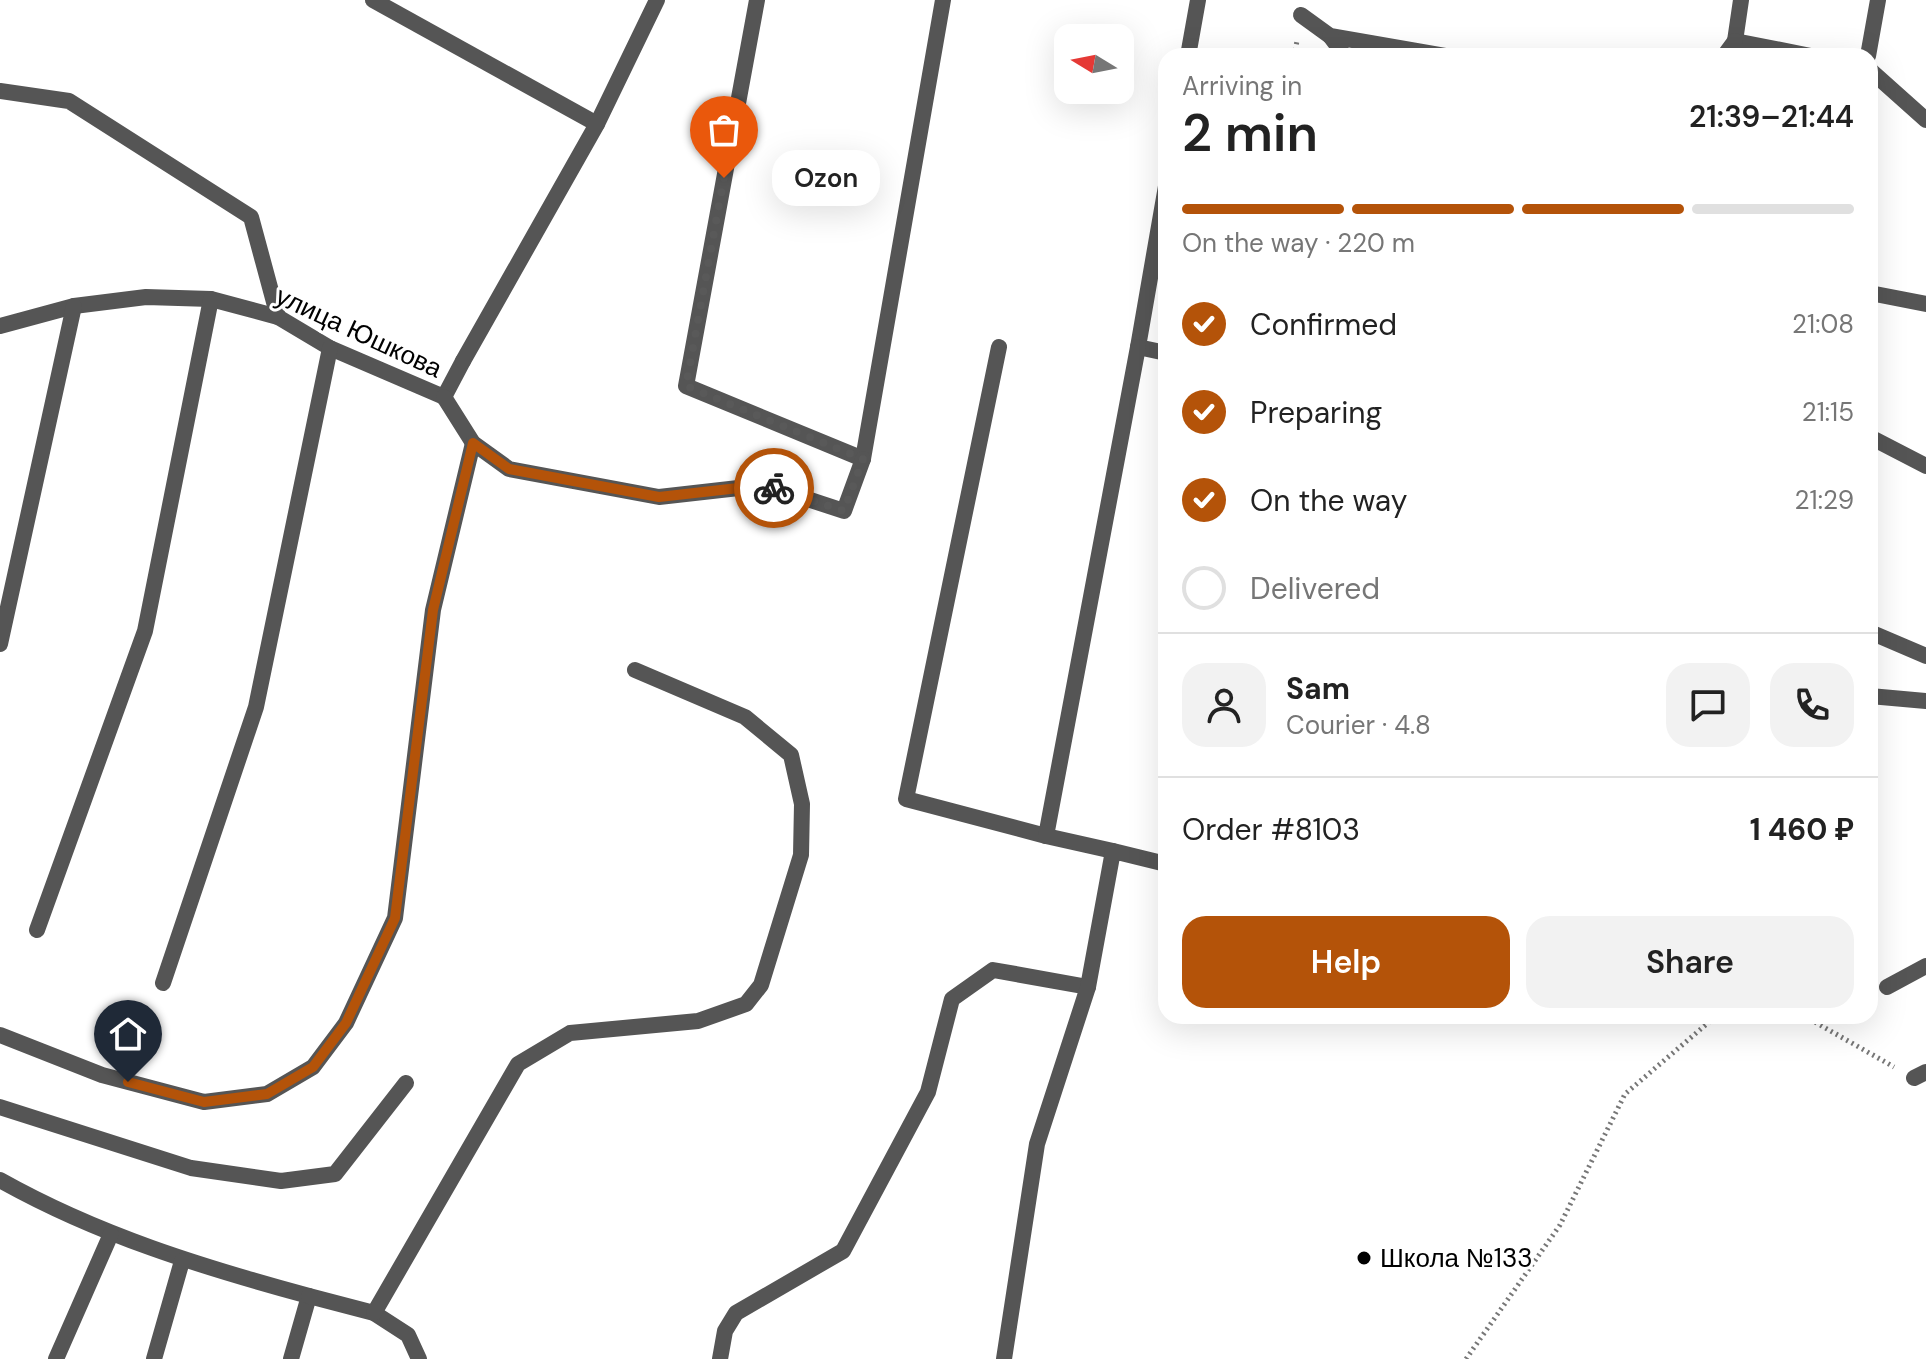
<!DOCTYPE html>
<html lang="en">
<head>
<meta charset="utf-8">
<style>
	body { margin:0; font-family:"DM Sans",sans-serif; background:#f2f2f2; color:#222; height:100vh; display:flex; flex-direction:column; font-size:30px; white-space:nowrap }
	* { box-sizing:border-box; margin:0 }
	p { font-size:26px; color:#767676 }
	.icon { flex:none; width:44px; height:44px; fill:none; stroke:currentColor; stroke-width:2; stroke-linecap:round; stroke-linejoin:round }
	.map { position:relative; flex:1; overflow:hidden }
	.details { position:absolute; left:1158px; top:48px; width:720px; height:976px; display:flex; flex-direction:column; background:#fff; border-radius:24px; box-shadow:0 8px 32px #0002 }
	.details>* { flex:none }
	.needle { width:52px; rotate:280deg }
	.fabs { position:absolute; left:1054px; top:24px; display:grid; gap:16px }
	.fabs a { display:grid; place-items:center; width:80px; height:80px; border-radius:16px; background:#fff; box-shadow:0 8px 32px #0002; font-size:40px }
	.pin { position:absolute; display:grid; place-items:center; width:68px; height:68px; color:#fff; margin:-82px -34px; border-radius:50% 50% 50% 0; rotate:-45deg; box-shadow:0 0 8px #0007 }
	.pin .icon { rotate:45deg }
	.courier { position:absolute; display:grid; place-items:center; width:80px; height:80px; margin:-40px; border:6px solid #b45309; border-radius:50%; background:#fff; color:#222; box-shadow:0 2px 10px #0007 }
	.bubble { position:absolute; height:56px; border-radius:24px; background:#fff; box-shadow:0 8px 32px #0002; font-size:26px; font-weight:600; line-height:56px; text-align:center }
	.overview em { font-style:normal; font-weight:600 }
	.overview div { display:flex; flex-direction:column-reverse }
	.overview { display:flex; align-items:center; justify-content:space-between; height:136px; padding:0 24px }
	h1 { font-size:52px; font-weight:600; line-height:60px }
	.bar { display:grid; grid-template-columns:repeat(4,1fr); gap:12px 8px; align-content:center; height:96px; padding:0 24px }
	.bar i { height:10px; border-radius:6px; background:#e0e0e0 }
	.bar .current { background:#b45309 }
	.bar p { grid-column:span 4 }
	.line { display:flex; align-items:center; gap:20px; padding:0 24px; border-top:2px solid #e0e0e0 }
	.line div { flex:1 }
	.round { display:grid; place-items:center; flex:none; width:84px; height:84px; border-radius:24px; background:#f2f2f2 }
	ol { padding:0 24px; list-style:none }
	li { display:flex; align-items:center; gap:24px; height:88px }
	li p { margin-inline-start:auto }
	li .icon { padding:8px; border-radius:50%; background:#b45309; color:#fff; stroke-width:4 }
	li:last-child { color:#767676 }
	li i { width:44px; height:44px; border:4px solid #e0e0e0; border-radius:50% }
	.action { display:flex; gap:16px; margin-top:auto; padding:16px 24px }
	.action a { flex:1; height:92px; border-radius:24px; background:#b45309; color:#fff; font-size:32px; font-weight:600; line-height:92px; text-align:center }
	.action a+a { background:#f2f2f2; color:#222 }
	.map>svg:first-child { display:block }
</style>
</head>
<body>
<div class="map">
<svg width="1926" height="1359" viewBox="0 0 1926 1359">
	<rect width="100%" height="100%" fill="#fff"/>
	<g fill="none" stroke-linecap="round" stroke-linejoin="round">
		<g stroke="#777" stroke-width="5" stroke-dasharray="2 4" stroke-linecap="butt">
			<polyline points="1294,56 1297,41"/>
			<polyline points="1792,1016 1813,1021 1894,1067"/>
			<polyline points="1466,1359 1560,1225 1625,1094 1716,1016"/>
		</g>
		<g stroke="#555" stroke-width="16">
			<polyline points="373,0 597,124"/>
			<polyline points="757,0 686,386 863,459 943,0"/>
			<polyline points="1741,0 1735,41 1811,56"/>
			<polyline points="1301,15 1330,36 1445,56"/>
			<polyline points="1330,36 1345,56"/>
			<polyline points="1188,56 1198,0"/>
			<polyline points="1724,56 1735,41"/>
			<polyline points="1868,56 1878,0"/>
			<polyline points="1870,70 1926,120"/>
			<polyline points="0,91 69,101 251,217 278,317"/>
			<polyline points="1166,186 1138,347 1166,353"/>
			<polyline points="1870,293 1926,304"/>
			<polyline points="0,326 74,306 146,297 211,299 278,317 330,348 444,397 463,361"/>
			<polyline points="999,347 906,799 1046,836"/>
			<polyline points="444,397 473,443 509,469 659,497 765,485 844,511 863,459"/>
			<polyline points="1870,437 1926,466"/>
			<polyline points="1870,632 1926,656"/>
			<polyline points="0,644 74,306"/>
			<polyline points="1870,696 1926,701"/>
			<polyline points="1113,851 1046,836 1138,347"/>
			<polyline points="37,930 145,631 211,299"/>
			<polyline points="163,983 256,707 330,348"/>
			<polyline points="1887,987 1926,966"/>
			<polyline points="0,1035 102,1075 204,1102 267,1094 313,1067 346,1023 395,918 433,610 473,443"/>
			<polyline points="1914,1078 1926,1072"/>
			<polyline points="0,1107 191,1168 281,1181 335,1174 406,1083"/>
			<path d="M 0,1180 C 98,1235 202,1267 309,1296 L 291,1359"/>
			<polyline points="309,1296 374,1313 408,1335 419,1359"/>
			<polyline points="374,1313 518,1064 570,1033 698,1021 746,1004 761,985 801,855 802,804 791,755 745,717 635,670"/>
			<polyline points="56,1359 111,1234"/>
			<polyline points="154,1359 182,1261"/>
			<polyline points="720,1359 725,1331 736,1313 843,1251 928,1092 952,999 993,970 1088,987"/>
			<polyline points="1004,1359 1037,1144 1088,987 1113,851 1166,864"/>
		</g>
		<polyline stroke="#555" stroke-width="16" points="463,361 597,124 657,0"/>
	</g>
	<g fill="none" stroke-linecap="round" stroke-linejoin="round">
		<polyline stroke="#595959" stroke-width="8" stroke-dasharray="0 14.4" points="724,178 686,386 863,459 844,511 774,488"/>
		<polyline stroke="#b45309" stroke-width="10" points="128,1082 204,1102 267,1094 313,1067 346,1023 395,918 433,610 473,443 509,469 659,497 765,485 774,488"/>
	</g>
	<circle fill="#000" stroke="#fff" stroke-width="3" cx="1364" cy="1258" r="8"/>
	<g text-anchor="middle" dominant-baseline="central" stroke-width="6" stroke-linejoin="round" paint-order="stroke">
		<g font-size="26" fill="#000" stroke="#fff">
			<text transform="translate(359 332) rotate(25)">улица Юшкова</text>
		</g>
		<g font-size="26" fill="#000" stroke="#fff" text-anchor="start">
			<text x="1380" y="1258">Школа №133</text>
		</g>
	</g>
</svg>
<div class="fabs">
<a><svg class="needle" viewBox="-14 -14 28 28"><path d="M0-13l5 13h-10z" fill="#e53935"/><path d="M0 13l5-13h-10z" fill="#767676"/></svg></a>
</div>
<div class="pin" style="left:724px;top:178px;background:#ea580c"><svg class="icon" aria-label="bag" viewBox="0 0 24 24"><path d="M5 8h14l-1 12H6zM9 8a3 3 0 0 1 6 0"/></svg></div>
<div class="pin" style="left:128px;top:1082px;background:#1f2937"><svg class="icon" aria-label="home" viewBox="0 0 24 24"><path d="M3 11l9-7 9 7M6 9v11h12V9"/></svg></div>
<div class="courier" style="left:774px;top:488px"><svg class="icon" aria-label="bike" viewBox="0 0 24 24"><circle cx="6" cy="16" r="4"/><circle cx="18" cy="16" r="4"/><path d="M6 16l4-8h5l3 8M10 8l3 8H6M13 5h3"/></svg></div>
<div class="bubble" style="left:772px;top:150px;width:108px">Ozon</div>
<section class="details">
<div class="overview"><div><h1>2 min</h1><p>Arriving in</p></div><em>21:39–21:44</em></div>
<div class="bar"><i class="current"></i><i class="current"></i><i class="current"></i><i></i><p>On the way · 220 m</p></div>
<ol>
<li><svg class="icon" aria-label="check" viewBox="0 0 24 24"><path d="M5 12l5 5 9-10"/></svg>Confirmed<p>21:08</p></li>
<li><svg class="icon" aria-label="check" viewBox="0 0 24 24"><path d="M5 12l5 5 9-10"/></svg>Preparing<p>21:15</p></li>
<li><svg class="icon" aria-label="check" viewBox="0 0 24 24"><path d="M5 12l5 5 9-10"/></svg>On the way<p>21:29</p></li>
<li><i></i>Delivered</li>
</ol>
<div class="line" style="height:144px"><a class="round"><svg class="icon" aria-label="person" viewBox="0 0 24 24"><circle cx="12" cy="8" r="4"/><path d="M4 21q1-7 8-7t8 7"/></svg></a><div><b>Sam</b><p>Courier · 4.8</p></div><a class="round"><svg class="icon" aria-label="chat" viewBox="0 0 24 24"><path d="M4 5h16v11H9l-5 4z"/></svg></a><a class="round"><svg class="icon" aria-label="phone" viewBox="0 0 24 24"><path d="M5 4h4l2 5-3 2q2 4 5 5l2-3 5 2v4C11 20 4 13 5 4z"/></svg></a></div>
<div class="line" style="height:104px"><div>Order #8103</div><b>1 460 ₽</b></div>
<div class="action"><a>Help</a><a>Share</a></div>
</section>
</div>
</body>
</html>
